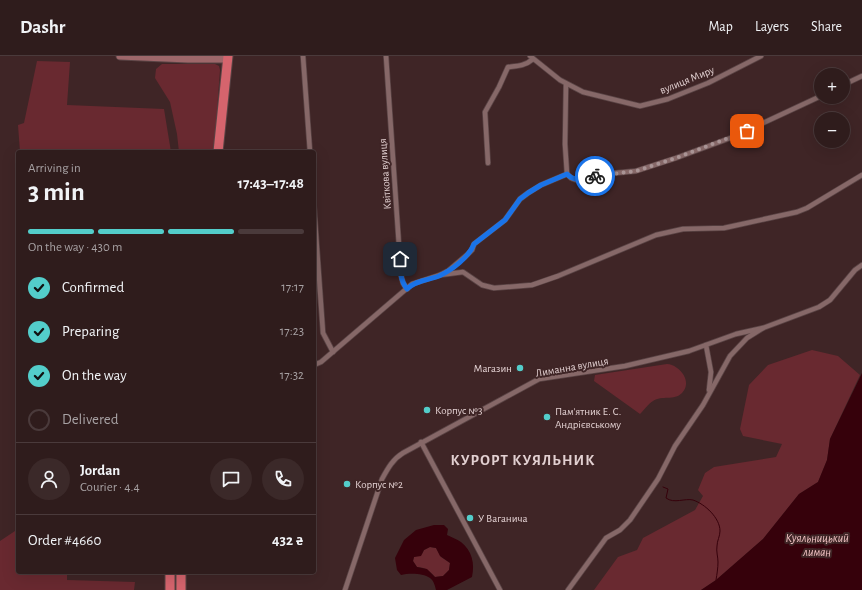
<!DOCTYPE html>
<html lang="en">
<head>
<meta charset="utf-8">
<style>
	body { margin:0; font-family:"Alegreya Sans",sans-serif; background:#3b2929; color:#f1f3f6; height:100vh; display:flex; flex-direction:column; font-size:15px; white-space:nowrap }
	* { box-sizing:border-box; margin:0 }
	p { font-size:13px; color:#a7a1a3 }
	.icon { flex:none; width:22px; height:22px; fill:none; stroke:currentColor; stroke-width:2; stroke-linecap:round; stroke-linejoin:round }
	.map { position:relative; flex:1; overflow:hidden }
	.details { position:absolute; left:16px; top:94px; width:300px; height:424px; display:flex; flex-direction:column; background:#2f1c1c; border-radius:4px; box-shadow:0 4px 16px #0002,0 0 0 1px #4a3a3b }
	.details>* { flex:none }
	.controls { position:absolute; left:814px; top:12px; display:grid; gap:8px }
	.controls a { display:grid; place-items:center; width:36px; height:36px; border-radius:50%; background:#2f1c1c; box-shadow:0 4px 16px #0002,0 0 0 1px #4a3a3b; font-size:20px }
	.pin { position:absolute; display:grid; place-items:center; width:34px; height:34px; color:#fff; margin:-17px; border-radius:8px; box-shadow:0 2px 6px #0006 }
	.courier { position:absolute; display:grid; place-items:center; width:40px; height:40px; margin:-20px; border:3px solid #1a73e8; border-radius:50%; background:#fff; color:#222; box-shadow:0 1px 5px #0007 }
	.overview em { font-style:normal; font-weight:600 }
	.overview div { display:flex; flex-direction:column-reverse }
	.overview { display:flex; align-items:center; justify-content:space-between; height:68px; padding:0 12px }
	h1 { font-size:26px; font-weight:600; line-height:30px }
	.bar { display:grid; grid-template-columns:repeat(4,1fr); gap:6px 4px; align-content:center; height:48px; padding:0 12px }
	.bar i { height:5px; border-radius:3px; background:#4a3a3b }
	.bar .selected { background:#53cdca }
	.bar p { grid-column:span 4 }
	.line { display:flex; align-items:center; gap:10px; padding:0 12px; border-top:1px solid #4a3a3b }
	.line div { flex:1 }
	.round { display:grid; place-items:center; flex:none; width:42px; height:42px; border-radius:21px; background:#3b2929 }
	ol { padding:0 12px; list-style:none }
	li { display:flex; align-items:center; gap:12px; height:44px }
	li p { margin-inline-start:auto }
	li .icon { padding:4px; border-radius:50%; background:#53cdca; color:#111; stroke-width:4 }
	li:last-child { color:#a7a1a3 }
	li i { width:22px; height:22px; border:2px solid #4a3a3b; border-radius:50% }
	header { display:flex; align-items:center; gap:24px; box-sizing:border-box; height:56px; padding:0 20px; background:#2f1c1c; border-bottom:1px solid #4a3a3b }
	header strong { font-size:19px }
	nav { display:flex; gap:22px; margin-inline-start:auto; font-size:14px }
	.map>svg:first-child { display:block }
</style>
</head>
<body>
<header>
<strong>Dashr</strong>
<nav><a>Map</a><a>Layers</a><a>Share</a></nav>
</header>
<div class="map">
<svg width="862" height="534" viewBox="0 0 862 534">
	<rect width="100%" height="100%" fill="#3f2526"/>
	<g fill="#692930">
		<polygon points="37,5 70,6 67,49 164,53 171,96 20,96 18,69 24,67"/>
		<polygon points="162,8 215,8 219,10 220,14 214,96 179,96 177,78 170,46 155,22 156,13"/>
		<polygon points="812,294 838,300 860,319 830,383 827,404 818,426 799,438 763,483 716,524 701,534 594,534 618,501 637,494 643,482 695,454 703,440 698,434 705,417 714,411 776,401 782,388 743,380 740,373 749,329 768,309"/>
		<path d="M 667,308 C 680,309 693,326 682,337 C 674,345 662,339 653,345 C 648,348 644,354 640,358 L 594,325 L 595,319 Z"/>
		<polygon points="18,473 18,516 67,516 67,524 135,526 134,534 0,534 0,485"/>
		<path d="M 430,491 L 436,492 L 441,501 L 450,507 L 449,514 L 443,520 L 435,521 C 430,515 425,511 417,511 L 413,505 L 414,501 L 422,498 L 424,494 Z"/>
	</g>
	<g fill="#36010b" fill-rule="evenodd">
		<polygon points="862,317 862,534 701,534 716,524 763,483 799,438 818,426 827,404 830,383"/>
		<path d="M 434,469 L 444,469 L 448,473 L 447,479 C 451,481 457,483 461,486 C 472,495 475,507 472,521 L 447,534 L 436,534 C 435,530 434,525 430,522 C 423,517 409,517 401,519 L 397,514 L 395,502 L 404,484 L 416,474 ZM 430,491 L 436,492 L 440,500 L 450,507 L 449,514 L 443,520 L 435,521 L 427,513 L 417,511 L 413,505 L 414,501 L 421,500 L 424,494 Z"/>
	</g>
	<g fill="none" stroke-linecap="round" stroke-linejoin="round">
		<path stroke="#36010b" stroke-width="1" d="M 663,431 L 668,433 L 666,442 C 674,448 685,442 693,444 C 705,448 720,462 720,475 C 720,480 717,485 717,490 C 716,495 718,501 718,506 C 718,512 717,518 716,524"/>
		<defs>
			<g id="street">
				<polyline points="303,0 310,96"/>
				<polyline points="386,0 401,219 403,227 407,233"/>
				<polyline points="530,0 560,24 583,36 640,50 668,43 708,27 761,0"/>
				<polyline points="566,28 565,88 567,118 571,122 576,124 605,118 636,115 676,102 733,81 821,40"/>
				<polyline points="843,29 862,20"/>
				<path d="M 488,107 L 485,56 L 499,31 L 508,11 C 518,10 525,10 533,3"/>
				<polyline points="314,150 323,277 333,296"/>
				<polyline points="440,219 463,216 482,229 494,232 532,229 558,220 656,179 683,173 724,172 797,156 807,152 862,119"/>
				<polyline points="706,289 711,316 709,334"/>
				<polyline points="314,309 321,306 412,228 440,219 448,215 468,198 472,194 474,188 505,164 520,143 528,137 541,129 567,118"/>
				<polyline points="421,386 500,534"/>
				<path d="M 345,534 L 382,423 C 388,412 393,403 403,397 L 539,323 L 625,310 L 689,295 L 736,278 L 763,272"/>
				<polyline points="568,534 606,482 620,474 630,464 658,423 675,390 703,349 730,300 747,282 763,272 819,251 830,244 855,214 862,209"/>
			</g>
			<polyline id="secondary" points="120,0 188,3 228,3"/>
			<g id="highway">
				<polyline points="218,96 228,0"/>
				<polyline points="170,516 170,534"/>
				<polyline points="181,534 181,516"/>
			</g>
		</defs>
		<use href="#street" stroke="#5a4445" stroke-width="6"/>
		<use href="#secondary" stroke="#5a4445" stroke-width="9"/>
		<use href="#highway" stroke="#5a4445" stroke-width="11"/>
		<use href="#street" stroke="#866868" stroke-width="4.5"/>
		<use href="#secondary" stroke="#9e676a" stroke-width="7"/>
		<use href="#highway" stroke="#d5646d" stroke-width="9"/>
	</g>
	<g fill="none" stroke-linecap="round" stroke-linejoin="round">
		<polyline stroke="#a99495" stroke-width="4" stroke-dasharray="0 7.2" points="595,120 636,115 676,102 747,75"/>
		<path stroke="#1a73e8" stroke-width="5" d="M 400,203 C 400,214 400,224 407,233 C 416,224 429,224 439,220 C 452,214 469,201 474,188 L 505,164 L 520,143 L 528,137 L 541,129 L 567,118 C 575,127 585,122 595,120"/>
	</g>
	<g fill="#53cdca" stroke="#3f2526" stroke-width="1.5">
		<circle cx="520" cy="312" r="4"/>
		<circle cx="427" cy="354" r="4"/>
		<circle cx="547" cy="361" r="4"/>
		<circle cx="347" cy="428" r="4"/>
		<circle cx="470" cy="462" r="4"/>
	</g>
	<g text-anchor="middle" dominant-baseline="central" stroke-width="4" stroke-linejoin="round" paint-order="stroke">
		<g font-size="11" fill="#e2d0d1" stroke="#3f2526">
			<text transform="translate(687 24) rotate(-22)">вулиця Миру</text>
			<text transform="translate(385 118) rotate(-94)">Квіткова вулиця</text>
			<text transform="translate(572 311) rotate(-10)">Лиманна вулиця</text>
		</g>
		<g font-size="11" fill="#e2d0d1" stroke="#3f2526" text-anchor="start">
			<text x="512" y="312" text-anchor="end">Магазин</text>
			<text x="435" y="354">Корпус №3</text>
			<text x="555" y="355">Пам'ятник Е. С.<tspan x="555" dy="13">Андрієвському</tspan></text>
			<text x="355" y="428">Корпус №2</text>
			<text x="478" y="462">У Ваганича</text>
		</g>
		<g font-size="12" font-style="italic" fill="#f2c3c4" stroke="#3f2526">
			<text x="817" y="482">Куяльницький<tspan x="817" dy="14">лиман</tspan></text>
		</g>
		<g font-size="15" font-weight="bold" letter-spacing="1" fill="#e2d0d1" stroke="#3f2526">
			<text x="523" y="404">КУРОРТ КУЯЛЬНИК</text>
		</g>
	</g>
</svg>
<div class="controls">
<a>+</a>
<a>−</a>
</div>
<div class="pin" style="left:747px;top:75px;background:#ea580c"><svg class="icon" aria-label="bag" viewBox="0 0 24 24"><path d="M5 8h14l-1 12H6zM9 8a3 3 0 0 1 6 0"/></svg></div>
<div class="pin" style="left:400px;top:203px;background:#1f2937"><svg class="icon" aria-label="home" viewBox="0 0 24 24"><path d="M3 11l9-7 9 7M6 9v11h12V9"/></svg></div>
<div class="courier" style="left:595px;top:120px"><svg class="icon" aria-label="bike" viewBox="0 0 24 24"><circle cx="6" cy="16" r="4"/><circle cx="18" cy="16" r="4"/><path d="M6 16l4-8h5l3 8M10 8l3 8H6M13 5h3"/></svg></div>
<section class="details">
<div class="overview"><div><h1>3 min</h1><p>Arriving in</p></div><em>17:43–17:48</em></div>
<div class="bar"><i class="selected"></i><i class="selected"></i><i class="selected"></i><i></i><p>On the way · 430 m</p></div>
<ol>
<li><svg class="icon" aria-label="check" viewBox="0 0 24 24"><path d="M5 12l5 5 9-10"/></svg>Confirmed<p>17:17</p></li>
<li><svg class="icon" aria-label="check" viewBox="0 0 24 24"><path d="M5 12l5 5 9-10"/></svg>Preparing<p>17:23</p></li>
<li><svg class="icon" aria-label="check" viewBox="0 0 24 24"><path d="M5 12l5 5 9-10"/></svg>On the way<p>17:32</p></li>
<li><i></i>Delivered</li>
</ol>
<div class="line" style="height:72px"><a class="round"><svg class="icon" aria-label="person" viewBox="0 0 24 24"><circle cx="12" cy="8" r="4"/><path d="M4 21q1-7 8-7t8 7"/></svg></a><div><b>Jordan</b><p>Courier · 4.4</p></div><a class="round"><svg class="icon" aria-label="chat" viewBox="0 0 24 24"><path d="M4 5h16v11H9l-5 4z"/></svg></a><a class="round"><svg class="icon" aria-label="phone" viewBox="0 0 24 24"><path d="M5 4h4l2 5-3 2q2 4 5 5l2-3 5 2v4C11 20 4 13 5 4z"/></svg></a></div>
<div class="line" style="height:52px"><div>Order #4660</div><b>432 ₴</b></div>
</section>
</div>
</body>
</html>
